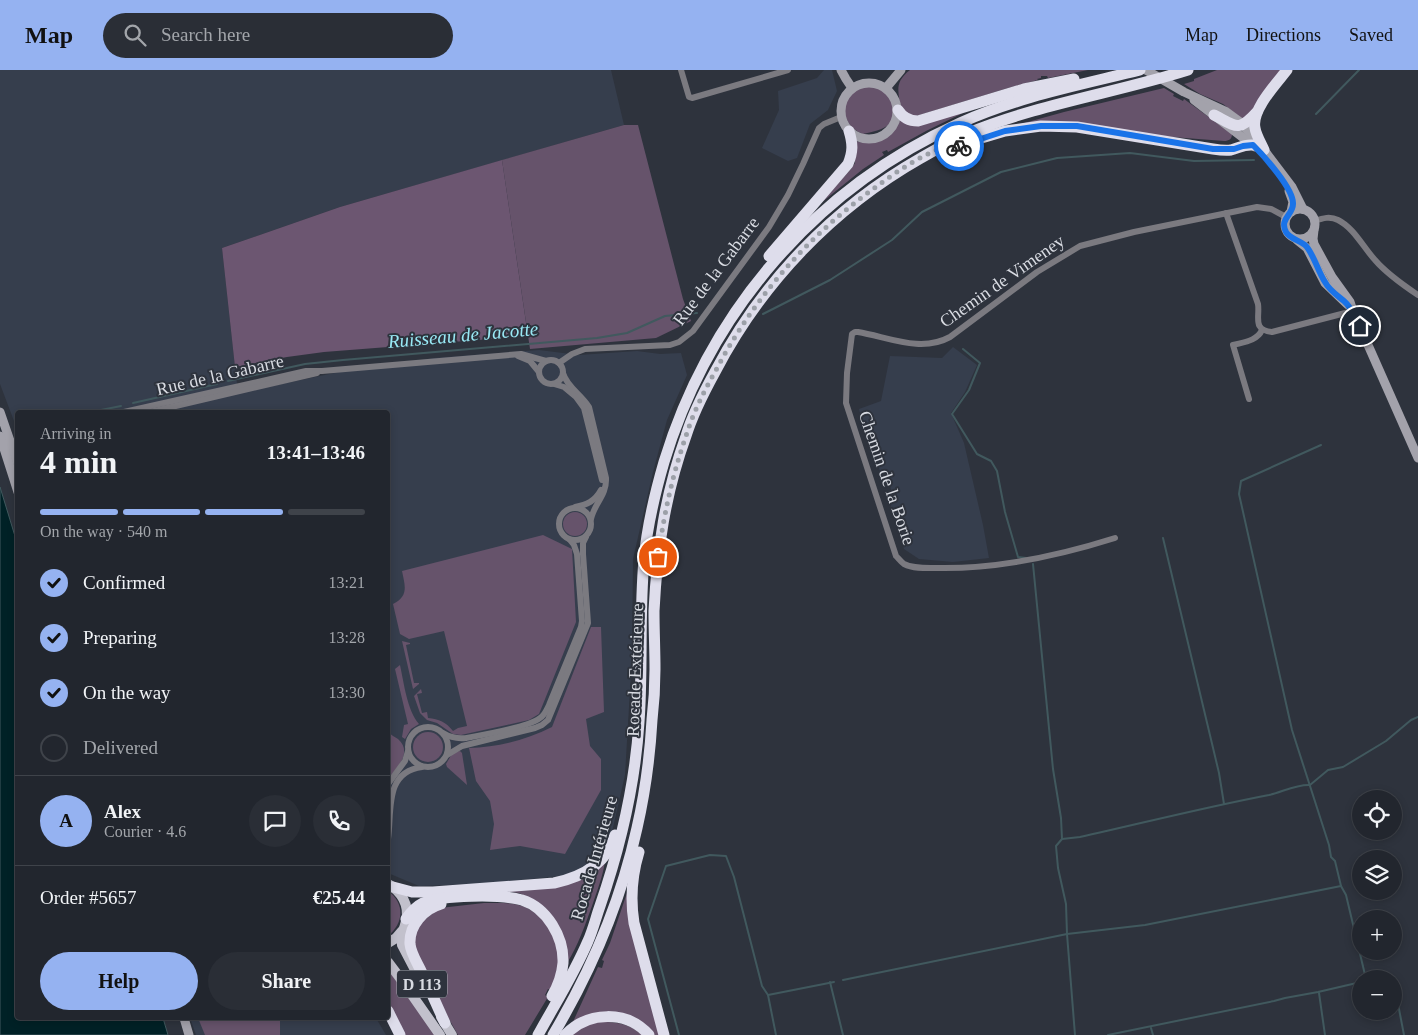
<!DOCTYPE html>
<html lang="en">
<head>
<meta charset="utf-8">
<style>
	body { margin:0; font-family:"Times New Roman",serif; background:#2a2e36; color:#f1f3f6; height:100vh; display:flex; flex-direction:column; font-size:19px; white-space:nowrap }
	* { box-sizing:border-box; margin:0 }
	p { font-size:16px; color:#a2a5aa }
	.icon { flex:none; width:28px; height:28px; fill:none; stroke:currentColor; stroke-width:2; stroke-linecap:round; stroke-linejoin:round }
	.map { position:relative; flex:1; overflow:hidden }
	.panel { position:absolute; left:15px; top:340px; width:375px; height:610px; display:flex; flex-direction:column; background:#22262e; border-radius:5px; box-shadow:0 2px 8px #0003,0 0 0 1px #3f434a }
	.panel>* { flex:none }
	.tools { position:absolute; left:1352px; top:720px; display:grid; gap:10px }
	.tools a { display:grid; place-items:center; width:50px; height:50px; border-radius:50%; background:#22262e; box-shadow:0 2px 8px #0003,0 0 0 1px #3f434a; font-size:25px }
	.pin { position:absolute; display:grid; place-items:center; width:42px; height:42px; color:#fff; margin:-21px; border:2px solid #fff; border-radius:50%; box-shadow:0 1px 5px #0007 }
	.courier { position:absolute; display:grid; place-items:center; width:50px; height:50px; margin:-25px; border:4px solid #1a73e8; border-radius:50%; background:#fff; color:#222; box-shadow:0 1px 6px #0007 }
	.summary em { font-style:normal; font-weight:700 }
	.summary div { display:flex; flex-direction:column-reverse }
	.summary { display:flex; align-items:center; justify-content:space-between; height:85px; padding:0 25px }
	h1 { font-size:32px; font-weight:700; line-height:38px }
	.bar { display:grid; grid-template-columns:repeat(4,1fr); gap:8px 5px; align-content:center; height:60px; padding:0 25px }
	.bar i { height:6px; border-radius:4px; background:#3f434a }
	.bar .on { background:#95b2f1 }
	.bar p { grid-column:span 4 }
	.line { display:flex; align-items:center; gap:12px; padding:0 25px; border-top:1px solid #3f434a }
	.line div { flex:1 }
	.round { display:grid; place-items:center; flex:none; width:52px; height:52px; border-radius:26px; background:#2a2e36 }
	ol { padding:0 25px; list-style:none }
	li { display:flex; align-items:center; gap:15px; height:55px }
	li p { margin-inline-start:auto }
	li .icon { padding:5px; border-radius:50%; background:#95b2f1; color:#111; stroke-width:4 }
	li:last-child { color:#a2a5aa }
	li i { width:28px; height:28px; border:2px solid #3f434a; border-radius:50% }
	.button { display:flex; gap:10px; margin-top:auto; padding:10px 25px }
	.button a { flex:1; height:58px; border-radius:30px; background:#95b2f1; color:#111; font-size:20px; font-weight:700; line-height:58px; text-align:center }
	.button a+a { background:#2a2e36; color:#f1f3f6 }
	header { display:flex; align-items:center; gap:30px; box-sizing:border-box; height:70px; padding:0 25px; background:#95b2f1; color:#111 }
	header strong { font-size:24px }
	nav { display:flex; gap:28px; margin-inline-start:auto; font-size:18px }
	.search { width:350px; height:45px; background:#2a2e36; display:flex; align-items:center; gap:12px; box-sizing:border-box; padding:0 18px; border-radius:28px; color:#a2a5aa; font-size:19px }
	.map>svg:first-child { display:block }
</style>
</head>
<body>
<header>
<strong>Map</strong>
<div class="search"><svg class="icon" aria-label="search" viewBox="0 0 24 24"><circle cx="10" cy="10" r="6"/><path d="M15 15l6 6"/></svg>Search here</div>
<nav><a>Map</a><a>Directions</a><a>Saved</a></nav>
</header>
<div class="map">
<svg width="1418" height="965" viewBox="0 0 1418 965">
	<rect width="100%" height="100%" fill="#2e333d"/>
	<g fill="#363e4d">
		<polygon points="0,0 611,0 624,55 340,137 222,178 238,323 339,302 434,288 539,280 579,285 637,281 660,284 681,283 687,305 667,350 653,402 633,489 632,586 625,705 609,775 594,795 562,806 480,814 419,816 388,803 388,342 18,342 17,359 0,314"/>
		<polygon points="824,0 832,0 837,21 828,40 810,54 797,88 788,91 762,78 779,40 778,21 817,8"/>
		<polygon points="953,277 977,295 965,322 951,343 964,373 983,455 989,488 953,492 919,489 904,479 887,425 891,420 889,409 880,402 876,385 870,383 859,339 881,331 890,286 942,288"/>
		<polygon points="190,948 376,948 386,965 196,965"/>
	</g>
	<g fill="#66536b">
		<path d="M 910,0 L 1088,0 L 1048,8 L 1047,6 L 1041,6 L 1041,8 L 1037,9 L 1038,10 L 1008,18 L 913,47 L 901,40 C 899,23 893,13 910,0 Z"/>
		<polygon points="1217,0 1284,0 1244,50 1223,34 1200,24 1184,14 1194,11 1194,9"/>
		<path d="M 869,16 C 874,17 880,18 884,22 C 893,28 898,45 889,54 C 884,60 871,62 863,64 C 836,53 840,21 869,16 Z"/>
		<path d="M 1164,18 L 1174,24 L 1173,26 L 1183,31 L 1184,29 L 1232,64 C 1232,69 1229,71 1224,71 L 1017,55 L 1064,42 Z"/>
		<path d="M 963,43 L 926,61 L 888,82 L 887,80 L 882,82 L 884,85 L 863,99 L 821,133 L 851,99 L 855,93 L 855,71 C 875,76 892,70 900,50 Z"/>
		<polygon points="624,55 638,55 683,229 691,251 656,268 530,279 502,90"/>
		<circle cx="575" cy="454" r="12"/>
		<path d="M 543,465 L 572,479 L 576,552 L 539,644 L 529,650 L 461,665 L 453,664 L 437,653 L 427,650 L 420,643 L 414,626 L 421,619 L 422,623 L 417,624 L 422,643 L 427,642 L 428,648 C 439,649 446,652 453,661 L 458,658 L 467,656 L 444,561 L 409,569 L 400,564 L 393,534 C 409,526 405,516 402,501 Z"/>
		<path d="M 591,557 L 601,557 L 604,642 L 586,649 L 590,676 L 601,689 L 601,720 L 565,784 L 520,776 L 490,780 L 494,754 L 490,731 L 476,711 L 469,678 C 498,677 526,670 552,657 Z"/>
		<polygon points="402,571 410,573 410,574 406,575 414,613 419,613 419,614 413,619"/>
		<path d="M 400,595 C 404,613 407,640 419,654 L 411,659 L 405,669 L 402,667 L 404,655 L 408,654 L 395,599 Z"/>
		<circle cx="428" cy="677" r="15"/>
		<path d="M 388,662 C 391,665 395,667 398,669 C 413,682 397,699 388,708 Z"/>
		<polygon points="460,681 462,683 467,715 447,697 446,694 453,682"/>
		<path d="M 605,791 C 603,806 597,821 592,836 C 585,855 578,876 567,893 L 566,880 L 530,828 L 519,823 L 505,821 L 553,816 Z"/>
		<polygon points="628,820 660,965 654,965 636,949 572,954 598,897 602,898 604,891 602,890 610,873"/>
		<path d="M 388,821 C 405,833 404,853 388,866 Z"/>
		<path d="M 484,833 C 496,833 510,832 522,836 C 545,844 560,871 558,894 C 558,903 553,912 551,920 L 548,919 L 545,925 L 548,927 L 525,965 L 458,965 L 449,949 L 412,876 L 416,856 L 440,838 Z"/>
		<polygon points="388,899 435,965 403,965 388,934"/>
		<polygon points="198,948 280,948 280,965 205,965"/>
		<path d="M 598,951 C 616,953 628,952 642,965 L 571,965 L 585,955 Z"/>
	</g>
	<polygon fill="#6c5671" points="502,90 528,266 324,282 287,287 235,297 222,178 340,137"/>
	<polygon fill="#002126" stroke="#41595e" points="0,417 18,476 18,948 163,948 168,965 0,965"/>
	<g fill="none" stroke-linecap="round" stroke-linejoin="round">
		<g stroke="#41595e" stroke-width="2">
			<polyline points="1316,44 1359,0"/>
			<polyline points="763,244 830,210 892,170 922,142 1001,102 1057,88 1130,83 1194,91 1254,90"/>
			<polyline points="963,279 980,293 969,320 952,344 977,384 991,391 997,401 1005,442 1018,487 1026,488"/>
			<polyline points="228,311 305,294 343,290 597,268 627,263 665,246 697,243"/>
			<polyline points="133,333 217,314"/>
			<polyline points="91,342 121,336"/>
			<polyline points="1321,375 1241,411 1239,424 1292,660 1329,775 1331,787 1335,791 1341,816 1346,825 1366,909"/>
			<polyline points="1163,468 1219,703 1224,734"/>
			<polyline points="1033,494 1053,699 1061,748 1062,769 1056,776 1058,798 1066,834 1067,864 1075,965"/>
			<path d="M 1062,769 L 1080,767 C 1143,753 1206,737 1269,725 C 1282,722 1297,714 1310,715 L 1328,700 L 1343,697 L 1386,671 L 1411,650 L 1418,647"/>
			<polyline points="843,910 1067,864 1145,855 1341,816"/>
			<polyline points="830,912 843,965"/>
			<polyline points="1394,913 1404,965"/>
			<polyline points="1319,923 1325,965"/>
			<polyline points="1151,958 1153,965"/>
			<polyline points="679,965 648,849 666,796 710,785 726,786 734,807 762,916 768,925"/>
			<polyline points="776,965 768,925 834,912"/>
			<polyline points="1108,965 1274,931 1285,928 1318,922 1361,912"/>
		</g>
		<g stroke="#7b7a80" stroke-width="6">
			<polyline points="681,0 689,27 692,28 788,0"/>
			<path d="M 1226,143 L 1258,234 C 1260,247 1252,260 1272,262 L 1353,241"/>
			<path d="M 1315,151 C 1323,148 1330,146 1338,150 C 1354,158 1363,177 1375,190 C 1387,204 1403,215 1418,225"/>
			<polyline points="518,286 530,291 539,302"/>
			<circle cx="551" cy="302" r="12"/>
			<polyline points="559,293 572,284 585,279 670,275 679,272 693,261 769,157 788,125 803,94 819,58 824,54 841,47"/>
			<path d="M 563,303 C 567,317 581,324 589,337 L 606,408 C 607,425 594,434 591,449"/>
			<polyline points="554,314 564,317 576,327 584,338 602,410"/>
			<path d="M 1249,329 L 1233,275 C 1244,272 1257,271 1262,260"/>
			<polyline points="124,342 306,301 322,301 521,284 546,291"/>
			<polyline points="150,342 317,303"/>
			<path d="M 575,437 C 587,435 595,431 601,420"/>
			<circle cx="575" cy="454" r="16"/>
			<path d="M 1115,468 C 1058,486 999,499 938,498 C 927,498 914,499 904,494 C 901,492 899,489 896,486 L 846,333 L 847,303 L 852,264 L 855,262 L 858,262 C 888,267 921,283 950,267 L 1037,202 L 1080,176 L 1134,162 L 1257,137 L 1271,139 L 1286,147"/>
			<circle cx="428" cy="677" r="20"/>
			<path d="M 443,663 C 451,668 457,669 466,668 C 483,665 529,657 540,648 C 545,645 547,639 549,635 L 581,557 L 582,551 L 577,484 L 574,475 L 570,470"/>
			<polyline points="447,685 462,676 535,658 542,655 548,650 588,553 583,484 583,473 586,467"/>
			<polyline points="388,714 405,691 408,681"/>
			<path d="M 388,769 C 392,741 384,702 422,697"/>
		</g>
		<g stroke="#a3a2ab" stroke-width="9">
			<polyline points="841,0 846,9 852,18"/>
			<polyline points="1146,0 1184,22 1225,41 1240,52 1264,80 1292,117 1303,139"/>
			<circle cx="869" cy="41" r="28"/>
			<polyline points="886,18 901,0"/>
			<polyline points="1194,30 1255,77"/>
			<polyline points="1289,121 1293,132 1291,142"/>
			<circle cx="1300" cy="154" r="15"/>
			<polyline points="1314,160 1313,169 1314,174 1332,207 1350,232 1353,241 1418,388"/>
			<polyline points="1297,170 1307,178 1325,213 1348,235"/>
			<polyline points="0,342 18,394"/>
			<polyline points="0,366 18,422"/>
			<polyline points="184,948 189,965"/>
		</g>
		<g stroke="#c2c1cc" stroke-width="10">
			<path d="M 388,814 C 401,821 410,835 406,851 C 404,860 400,866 402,875 L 425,919"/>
			<polyline points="388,873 396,868 402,861"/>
			<polyline points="388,892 403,912 440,965"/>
			<polyline points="441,947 452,965"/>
		</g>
		<g stroke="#deddeb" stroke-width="11">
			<path d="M 898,40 C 903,48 909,51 918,51 L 1024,19 L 1074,9"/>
			<path d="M 1214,45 C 1236,56 1238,63 1257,42"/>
			<path d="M 950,80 L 968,72 L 1005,61 L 1041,56 L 1077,57 L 1213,79 C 1219,80 1225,81 1231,80 C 1239,78 1244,74 1253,75"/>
			<path d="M 1264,80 C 1261,73 1256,65 1255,58 C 1251,40 1277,13 1287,0"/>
			<path d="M 769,186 L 848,94 C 853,82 853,74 849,61"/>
			<path d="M 639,782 C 632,805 630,828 634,853 L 664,965"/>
			<path d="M 393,817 L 412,822 L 433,822 L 554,813 C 582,807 607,794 615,765"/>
			<path d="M 441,834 C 424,839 409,855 410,874 C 411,884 418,894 422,903 C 430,919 437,936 445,953"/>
			<path d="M 406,849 C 411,842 415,837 423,833 C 442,825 501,824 522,830 C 547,838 564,867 563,893 C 562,905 558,916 552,926"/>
			<polyline points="388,941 400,965"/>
			<path d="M 538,965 C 555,934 574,904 588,871 C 593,860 596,847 600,836 C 621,775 635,716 639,652 C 643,598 639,544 644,490 C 647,456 655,423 664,392 C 710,241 816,118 960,53 C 1017,27 1080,15 1140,0"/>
			<path d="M 553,965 C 591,901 621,831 637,758 C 645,723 650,686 652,650 C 654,633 655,616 655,599 C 655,580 654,561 654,541 C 657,480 665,424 686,366 C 693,343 704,322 715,302 C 762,212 833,138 921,88 C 936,79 951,71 966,64 C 1038,34 1115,23 1188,0"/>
			<path d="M 565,965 C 588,941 627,940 649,965"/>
		</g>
	</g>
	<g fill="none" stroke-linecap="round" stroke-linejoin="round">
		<path stroke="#9ca0a8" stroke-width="5" stroke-dasharray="0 9" d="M 658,487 C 664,445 672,406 686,366 C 693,343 704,321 716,300 C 754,228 807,167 873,119 C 892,105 912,91 934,81 C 939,78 943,80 949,80 C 952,79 956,77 959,76"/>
		<path stroke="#1a73e8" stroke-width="6" d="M 959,76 L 1005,61 L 1041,56 L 1077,56 L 1213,79 L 1234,79 L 1243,76 L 1253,75 C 1263,85 1294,119 1293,134 C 1293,145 1279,149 1286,162 C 1290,169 1299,170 1305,175 C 1313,182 1318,202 1325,212 C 1329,220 1337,225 1344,231 C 1352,238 1355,247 1360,256"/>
	</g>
	<g text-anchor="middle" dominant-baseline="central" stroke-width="4" stroke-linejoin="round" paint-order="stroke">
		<rect fill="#2e333d" stroke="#a5a9b0" stroke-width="1" x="397" y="900.5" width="50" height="27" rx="4"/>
		<g font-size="16" font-weight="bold" fill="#d8dbe2">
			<text x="422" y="914">D 113</text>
		</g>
		<g font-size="18" fill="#d8dbe2" stroke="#2e333d">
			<text transform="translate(716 201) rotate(-53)">Rue de la Gabarre</text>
			<text transform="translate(1002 211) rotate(-35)">Chemin de Vimeney</text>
			<text transform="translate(220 305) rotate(-13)">Rue de la Gabarre</text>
			<text transform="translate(887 408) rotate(71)">Chemin de la Borie</text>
			<text transform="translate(635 600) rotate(-88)">Rocade Extérieure</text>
			<text transform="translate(594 788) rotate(-74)">Rocade Intérieure</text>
		</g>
		<g font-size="19" font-style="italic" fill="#99e9f5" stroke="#2e333d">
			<text transform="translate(463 265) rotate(-5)">Ruisseau de Jacotte</text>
		</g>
	</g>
</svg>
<div class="tools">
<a><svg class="icon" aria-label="locate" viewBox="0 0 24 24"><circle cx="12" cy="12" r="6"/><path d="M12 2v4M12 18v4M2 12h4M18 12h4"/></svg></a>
<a><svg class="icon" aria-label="layers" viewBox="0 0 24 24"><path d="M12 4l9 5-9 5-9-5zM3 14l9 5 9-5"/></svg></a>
<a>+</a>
<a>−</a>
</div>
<div class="pin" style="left:658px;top:487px;background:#ea580c"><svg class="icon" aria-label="bag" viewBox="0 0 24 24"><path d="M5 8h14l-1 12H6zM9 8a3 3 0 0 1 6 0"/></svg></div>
<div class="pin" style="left:1360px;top:256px;background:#1f2937"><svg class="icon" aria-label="home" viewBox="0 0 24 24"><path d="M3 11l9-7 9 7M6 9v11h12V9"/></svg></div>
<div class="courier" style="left:959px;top:76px"><svg class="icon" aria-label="bike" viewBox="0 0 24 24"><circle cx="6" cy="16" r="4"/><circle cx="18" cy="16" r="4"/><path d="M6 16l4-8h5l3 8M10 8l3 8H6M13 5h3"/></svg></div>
<section class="panel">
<div class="summary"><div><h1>4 min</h1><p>Arriving in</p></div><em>13:41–13:46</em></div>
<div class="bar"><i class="on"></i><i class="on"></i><i class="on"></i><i></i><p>On the way · 540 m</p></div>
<ol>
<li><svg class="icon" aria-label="check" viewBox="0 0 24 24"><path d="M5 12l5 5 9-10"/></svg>Confirmed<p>13:21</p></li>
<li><svg class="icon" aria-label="check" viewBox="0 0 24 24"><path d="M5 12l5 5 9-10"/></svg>Preparing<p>13:28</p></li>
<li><svg class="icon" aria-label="check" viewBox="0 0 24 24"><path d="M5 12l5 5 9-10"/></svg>On the way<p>13:30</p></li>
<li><i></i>Delivered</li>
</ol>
<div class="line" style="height:90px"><b class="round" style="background:#95b2f1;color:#111">A</b><div><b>Alex</b><p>Courier · 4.6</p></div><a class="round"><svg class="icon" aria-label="chat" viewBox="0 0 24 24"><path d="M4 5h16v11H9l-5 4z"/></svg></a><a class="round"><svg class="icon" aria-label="phone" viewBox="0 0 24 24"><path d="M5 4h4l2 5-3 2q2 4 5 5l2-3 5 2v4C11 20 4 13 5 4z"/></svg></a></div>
<div class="line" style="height:65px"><div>Order #5657</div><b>€25.44</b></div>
<div class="button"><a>Help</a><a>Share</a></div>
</section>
</div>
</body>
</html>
